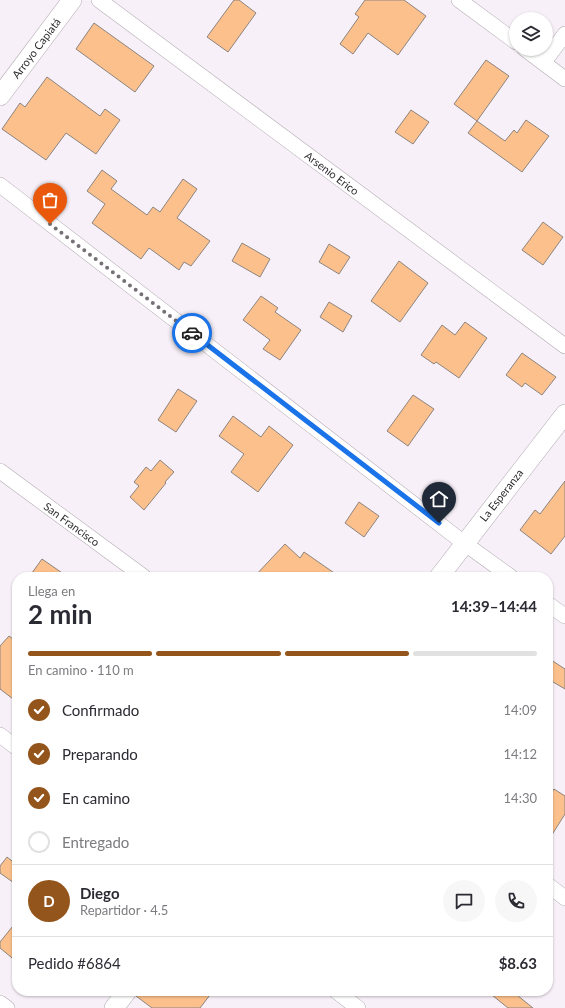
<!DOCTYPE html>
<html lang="es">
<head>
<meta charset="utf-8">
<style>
	body { margin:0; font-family:Lato,sans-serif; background:#f7f7f7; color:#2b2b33; height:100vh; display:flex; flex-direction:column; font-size:15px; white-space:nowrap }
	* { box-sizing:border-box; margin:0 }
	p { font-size:13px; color:#7c7c81 }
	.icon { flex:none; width:22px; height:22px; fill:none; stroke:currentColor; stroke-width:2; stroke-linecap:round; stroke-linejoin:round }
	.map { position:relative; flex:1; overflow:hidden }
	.sheet { position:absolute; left:12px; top:572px; width:541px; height:424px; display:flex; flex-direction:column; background:#fff; border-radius:16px; box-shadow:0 1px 3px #0004 }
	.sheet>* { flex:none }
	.buttons { position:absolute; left:509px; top:12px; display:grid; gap:8px }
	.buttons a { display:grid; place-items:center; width:44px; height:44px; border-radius:50%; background:#fff; box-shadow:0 1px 3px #0004; font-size:20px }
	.pin { position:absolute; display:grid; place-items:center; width:34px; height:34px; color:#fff; margin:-41px -17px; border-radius:50% 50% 50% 0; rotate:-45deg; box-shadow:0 0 4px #0007 }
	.pin .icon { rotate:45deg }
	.courier { position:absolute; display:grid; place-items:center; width:40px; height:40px; margin:-20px; border:3px solid #1a73e8; border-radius:50%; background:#fff; color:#222; box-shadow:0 1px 5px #0007 }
	.head em { font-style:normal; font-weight:700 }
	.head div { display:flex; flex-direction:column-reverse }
	.head { display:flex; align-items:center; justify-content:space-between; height:68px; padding:0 16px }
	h1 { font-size:26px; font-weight:700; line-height:30px }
	.bar { display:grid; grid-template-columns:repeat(4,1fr); gap:6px 4px; align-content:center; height:48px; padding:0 16px }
	.bar i { height:5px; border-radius:3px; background:#e1e1e2 }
	.bar .selected { background:#93551b }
	.bar p { grid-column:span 4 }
	.line { display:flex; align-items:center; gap:10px; padding:0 16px; border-top:1px solid #e1e1e2 }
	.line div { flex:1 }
	.round { display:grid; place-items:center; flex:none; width:42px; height:42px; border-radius:21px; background:#f7f7f7 }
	ol { padding:0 16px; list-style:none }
	li { display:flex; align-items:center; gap:12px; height:44px }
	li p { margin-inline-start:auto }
	li .icon { padding:4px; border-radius:50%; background:#93551b; color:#fff; stroke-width:4 }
	li:last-child { color:#7c7c81 }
	li i { width:22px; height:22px; border:2px solid #e1e1e2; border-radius:50% }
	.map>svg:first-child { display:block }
</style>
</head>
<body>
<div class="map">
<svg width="565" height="1008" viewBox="0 0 565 1008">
	<rect width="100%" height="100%" fill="#f8f0f8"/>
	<g fill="#fcc08c" stroke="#8c847e">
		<polygon points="234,0 239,0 256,13 228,52 207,37"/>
		<polygon points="365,0 404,0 426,16 398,55 368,33 353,54 340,44 359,17 355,14"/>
		<polygon points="94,23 154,66 135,92 76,49"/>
		<polygon points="486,60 509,76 477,121 454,104"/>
		<polygon points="47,77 100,116 105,109 120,120 96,154 66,133 46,160 2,129 20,103 25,107"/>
		<polygon points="411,110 429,122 413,144 395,132"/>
		<polygon points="526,120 549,136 522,172 468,133 477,121 505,141 514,130 517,133"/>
		<polygon points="102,170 117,181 111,189 147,215 153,207 160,212 183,179 197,189 177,218 210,241 191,266 184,262 179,270 149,248 141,259 92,223 105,204 87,191"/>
		<polygon points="543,222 563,237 543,265 522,250"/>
		<polygon points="242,243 270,259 260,277 232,261"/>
		<polygon points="329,244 350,257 339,274 319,262"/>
		<polygon points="399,261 428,283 400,322 371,301"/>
		<polygon points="261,296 278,308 275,312 301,330 280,360 263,349 270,340 243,320"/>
		<polygon points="329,302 352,316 343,332 320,317"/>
		<polygon points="465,322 487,338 459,378 436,362 434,364 421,355 442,325 455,335"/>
		<polygon points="522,353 556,377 542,395 525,383 522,387 506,375"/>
		<polygon points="178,389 197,401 176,432 158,420"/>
		<polygon points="413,395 434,409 408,446 387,431"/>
		<polygon points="233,416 261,437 269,426 293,445 258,492 231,472 244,454 219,436"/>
		<polygon points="160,460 174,472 165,482 166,483 144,510 130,497 139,486 134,482 146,467 151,471"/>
		<polygon points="565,481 565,536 551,554 520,530 535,510 540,514"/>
		<polygon points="359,502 379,516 364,537 345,523"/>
		<polygon points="285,544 300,558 304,552 340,577 254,577"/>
		<polygon points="42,559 68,577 29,577"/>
		<polygon points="9,636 17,642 17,702 0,689 0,646"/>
		<polygon points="548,658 565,669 565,689 548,679"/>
		<polygon points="554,789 565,796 565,814 548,841 548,798"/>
		<polygon points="7,857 17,865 17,885 0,873 0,866"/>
		<polygon points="17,921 17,962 0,948 0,942"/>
		<polygon points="138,991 213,991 200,1008 152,1008 136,996"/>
		<polygon points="487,991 512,991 533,1008 508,1008"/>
	</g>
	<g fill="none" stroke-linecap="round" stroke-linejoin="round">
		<defs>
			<g id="minor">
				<polyline points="99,0 565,346"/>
				<polyline points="459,0 516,42"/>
				<polyline points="525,49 565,79"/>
				<polyline points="544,62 565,34"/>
				<polyline points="0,185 464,543 511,577"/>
				<polyline points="0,471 144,577"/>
				<polyline points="548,604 565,616"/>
				<polyline points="0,735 17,748"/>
				<polyline points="548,885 565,898"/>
				<polyline points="336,991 358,1008"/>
				<polyline points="0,1003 7,1008"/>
			</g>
			<g id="tertiary">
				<polyline points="0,96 72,0"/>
				<polyline points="439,577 565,414"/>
				<polyline points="114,1008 127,991"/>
			</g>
		</defs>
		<use href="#minor" stroke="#b0a9b0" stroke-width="16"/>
		<use href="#tertiary" stroke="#b0a9b0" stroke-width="20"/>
		<use href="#minor" stroke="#fff" stroke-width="15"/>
		<use href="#tertiary" stroke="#fff" stroke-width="19"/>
	</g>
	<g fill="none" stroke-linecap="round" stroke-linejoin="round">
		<polyline stroke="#767176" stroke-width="4" stroke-dasharray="0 7.2" points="50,224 192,333"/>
		<polyline stroke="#1a73e8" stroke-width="5" points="192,333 439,523"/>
	</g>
	<g text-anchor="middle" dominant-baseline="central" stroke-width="3.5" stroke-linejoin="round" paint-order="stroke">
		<g font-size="11" fill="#302d30" stroke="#fff">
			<text transform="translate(36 48) rotate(-53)">Arroyo Capiatá</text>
			<text transform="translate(332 173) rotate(37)">Arsenio Erico</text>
			<text transform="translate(501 495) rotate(-52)">La Esperanza</text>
			<text transform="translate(72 524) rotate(36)">San Francisco</text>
		</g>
	</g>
</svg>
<div class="buttons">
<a><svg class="icon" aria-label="layers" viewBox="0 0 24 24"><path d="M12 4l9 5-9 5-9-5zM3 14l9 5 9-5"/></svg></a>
</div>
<div class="pin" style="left:50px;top:224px;background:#ea580c"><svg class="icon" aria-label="bag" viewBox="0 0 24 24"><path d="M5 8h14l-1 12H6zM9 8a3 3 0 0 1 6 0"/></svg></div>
<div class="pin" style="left:439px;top:523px;background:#1f2937"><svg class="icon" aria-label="home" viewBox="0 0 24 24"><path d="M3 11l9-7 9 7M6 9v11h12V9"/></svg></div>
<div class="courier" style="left:192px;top:333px"><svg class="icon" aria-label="car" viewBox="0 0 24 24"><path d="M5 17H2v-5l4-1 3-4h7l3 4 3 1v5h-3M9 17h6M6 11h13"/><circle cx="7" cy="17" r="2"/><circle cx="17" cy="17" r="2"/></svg></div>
<section class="sheet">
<div class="head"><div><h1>2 min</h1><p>Llega en</p></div><em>14:39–14:44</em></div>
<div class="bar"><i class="selected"></i><i class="selected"></i><i class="selected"></i><i></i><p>En camino · 110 m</p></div>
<ol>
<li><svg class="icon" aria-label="check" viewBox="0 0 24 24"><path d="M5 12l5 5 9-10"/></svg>Confirmado<p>14:09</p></li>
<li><svg class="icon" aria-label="check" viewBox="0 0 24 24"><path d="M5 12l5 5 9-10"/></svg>Preparando<p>14:12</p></li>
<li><svg class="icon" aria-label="check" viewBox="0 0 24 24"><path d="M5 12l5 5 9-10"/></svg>En camino<p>14:30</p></li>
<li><i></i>Entregado</li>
</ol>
<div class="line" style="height:72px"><b class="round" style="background:#93551b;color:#fff">D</b><div><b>Diego</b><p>Repartidor · 4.5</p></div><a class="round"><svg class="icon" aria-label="chat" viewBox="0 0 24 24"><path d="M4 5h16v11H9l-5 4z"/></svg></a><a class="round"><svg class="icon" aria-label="phone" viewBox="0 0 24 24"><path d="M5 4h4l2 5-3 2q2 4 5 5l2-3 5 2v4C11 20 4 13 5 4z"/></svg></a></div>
<div class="line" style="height:52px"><div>Pedido #6864</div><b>$8.63</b></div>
</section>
</div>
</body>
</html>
